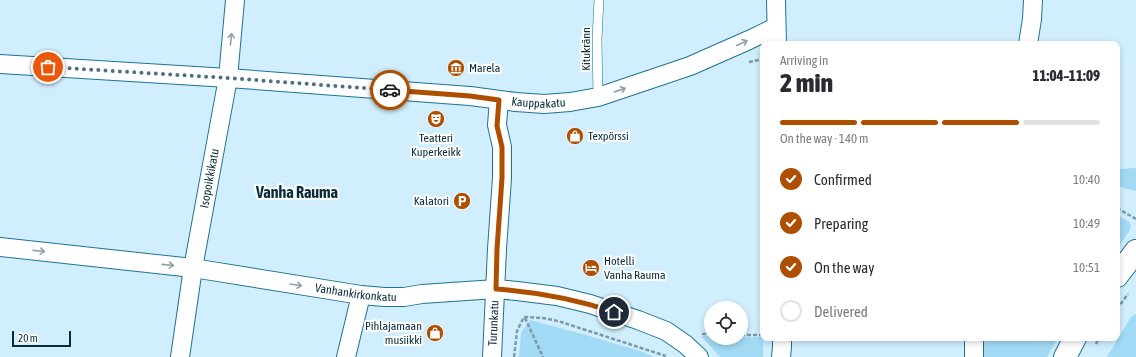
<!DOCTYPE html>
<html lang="en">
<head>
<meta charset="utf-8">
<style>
	body { margin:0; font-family:"Asap Condensed",sans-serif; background:#f7f7f7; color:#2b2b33; height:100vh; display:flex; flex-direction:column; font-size:15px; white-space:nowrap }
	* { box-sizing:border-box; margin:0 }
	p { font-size:13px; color:#7c7c81 }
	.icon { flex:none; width:22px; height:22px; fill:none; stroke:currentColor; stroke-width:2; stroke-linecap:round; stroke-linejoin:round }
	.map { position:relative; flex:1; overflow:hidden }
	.side { position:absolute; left:760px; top:41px; width:360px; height:300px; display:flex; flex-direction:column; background:#fff; border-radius:8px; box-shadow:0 2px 6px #0003 }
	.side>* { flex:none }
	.buttons { position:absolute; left:704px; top:301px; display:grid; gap:8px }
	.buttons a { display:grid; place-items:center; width:44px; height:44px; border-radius:50%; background:#fff; box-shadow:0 2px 6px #0003; font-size:20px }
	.scale { position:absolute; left:12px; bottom:10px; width:59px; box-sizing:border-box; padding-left:4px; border:2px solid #092c3b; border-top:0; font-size:11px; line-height:14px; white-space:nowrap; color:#092c3b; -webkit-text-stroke:3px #fff; paint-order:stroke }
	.pin { position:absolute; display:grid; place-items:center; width:34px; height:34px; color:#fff; margin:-17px; border:2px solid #fff; border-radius:50%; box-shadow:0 1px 4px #0007 }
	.courier { position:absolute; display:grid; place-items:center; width:40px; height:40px; margin:-20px; border:3px solid #ad4e00; border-radius:50%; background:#fff; color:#222; box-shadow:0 1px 5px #0007 }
	.overview em { font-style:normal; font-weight:800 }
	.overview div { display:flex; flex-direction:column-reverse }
	.overview { display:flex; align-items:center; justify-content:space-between; height:68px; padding:0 20px }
	h1 { font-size:26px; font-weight:800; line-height:30px }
	.bar { display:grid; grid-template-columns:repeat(4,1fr); gap:6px 4px; align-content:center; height:48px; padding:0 20px }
	.bar i { height:5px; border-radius:3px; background:#e1e1e2 }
	.bar .active { background:#ad4e00 }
	.bar p { grid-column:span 4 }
	ol { padding:0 20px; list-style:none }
	li { display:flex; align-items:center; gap:12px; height:44px }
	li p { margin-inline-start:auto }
	li .icon { padding:4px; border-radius:50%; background:#ad4e00; color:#fff; stroke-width:4 }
	li:last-child { color:#7c7c81 }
	li i { width:22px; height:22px; border:2px solid #e1e1e2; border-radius:50% }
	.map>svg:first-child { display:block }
</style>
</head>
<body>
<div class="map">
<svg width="1136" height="357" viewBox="0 0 1136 357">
	<rect width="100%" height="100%" fill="#d0eefd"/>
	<g fill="#a2daf5">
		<polygon points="1136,168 1136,191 1123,188 1117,184 1117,172 1120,169"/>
		<polygon points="1117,215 1128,221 1131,225 1130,230 1117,249"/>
		<polygon points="1136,314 1136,357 1107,357 1131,317"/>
		<polygon points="530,320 586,335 643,352 653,357 519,357 521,333"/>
		<polygon points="701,336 711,336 711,338 763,337 763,357 720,357"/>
		<polygon points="984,338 1058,338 1047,357 983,357"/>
	</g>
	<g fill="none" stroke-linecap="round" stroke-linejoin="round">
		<defs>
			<polyline id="lane" points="598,97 597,39 599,0"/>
			<g id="street">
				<polyline points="776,0 777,44"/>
				<polyline points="1028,44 1032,19 1033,0"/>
				<path id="s1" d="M 0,64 L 228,78 L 470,96 L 516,102 L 544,104 L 570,102 L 598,97 L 690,66 L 749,40 L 776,27"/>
				<path id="s2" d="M 0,247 L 193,268 L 361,295 L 384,297 L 404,297 L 422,294 L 496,289 L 517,291 L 557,296 L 590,304 L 638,320 L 666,331 L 685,344 L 699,357"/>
				<path id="s3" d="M 180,357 L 193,268 L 228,78 L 235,0"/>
				<polyline points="346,357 361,295"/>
				<path id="s4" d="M 492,357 L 497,249 L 502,178 L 502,147 L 497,125 L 499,100"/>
				<polyline points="781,357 782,347 782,338"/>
				<polyline points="974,357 974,338"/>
			</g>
			<g id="secondary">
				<polyline points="1117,276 1136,251"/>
				<polyline points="1065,357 1075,338"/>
			</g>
		</defs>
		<use href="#lane" stroke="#1c7395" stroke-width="10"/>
		<use href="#street" stroke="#1c7395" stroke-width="20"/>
		<use href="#secondary" stroke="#1c7395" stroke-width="24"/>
		<g stroke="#7a9aa9" stroke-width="2.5" stroke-dasharray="4 2" stroke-linecap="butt">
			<polyline points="749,62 763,59"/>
			<polyline points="1117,208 1136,219"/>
			<polyline points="1117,309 1128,294"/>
			<polyline points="525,318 543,357"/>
			<polyline points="702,334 711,334"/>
			<polyline points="741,335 763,335"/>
			<polyline points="1096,344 1099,338"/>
			<polyline points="514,357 517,331 524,317 543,318 558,321 666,356"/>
		</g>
		<use href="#lane" stroke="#fff" stroke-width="9"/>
		<use href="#street" stroke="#fff" stroke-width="18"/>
		<use href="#secondary" stroke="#fff" stroke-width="22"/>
	</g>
	<defs><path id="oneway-shaft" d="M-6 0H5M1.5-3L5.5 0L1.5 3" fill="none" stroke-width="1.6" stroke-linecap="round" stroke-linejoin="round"/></defs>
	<g stroke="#90a0a7">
		<use href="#oneway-shaft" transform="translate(231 39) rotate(-85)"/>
		<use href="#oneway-shaft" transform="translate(742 43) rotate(-24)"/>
		<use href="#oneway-shaft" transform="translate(620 90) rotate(-19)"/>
		<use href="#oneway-shaft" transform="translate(39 251) rotate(6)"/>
		<use href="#oneway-shaft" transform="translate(168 265) rotate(6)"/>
		<use href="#oneway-shaft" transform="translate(296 285) rotate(9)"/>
	</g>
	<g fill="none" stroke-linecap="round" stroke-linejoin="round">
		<polyline stroke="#4f707f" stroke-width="4" stroke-dasharray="0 7.2" points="48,67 228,78 390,90"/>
		<path stroke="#ad4e00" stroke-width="5" d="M 390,90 L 470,96 L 499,100 L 497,126 L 502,147 L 502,178 L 497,249 L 496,289 C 536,292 575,299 614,312"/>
	</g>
	<defs>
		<symbol id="museum-disc" viewBox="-11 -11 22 22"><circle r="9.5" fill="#ad4e00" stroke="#fff"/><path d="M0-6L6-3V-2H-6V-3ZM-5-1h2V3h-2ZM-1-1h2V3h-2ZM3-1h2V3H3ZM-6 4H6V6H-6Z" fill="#fff"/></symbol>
		<symbol id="theatre-disc" viewBox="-11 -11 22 22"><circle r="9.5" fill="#ad4e00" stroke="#fff"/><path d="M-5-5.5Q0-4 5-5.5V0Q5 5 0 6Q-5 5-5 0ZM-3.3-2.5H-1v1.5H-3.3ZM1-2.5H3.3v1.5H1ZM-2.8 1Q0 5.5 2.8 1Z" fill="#fff"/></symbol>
		<symbol id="shop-disc" viewBox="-11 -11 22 22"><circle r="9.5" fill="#ad4e00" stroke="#fff"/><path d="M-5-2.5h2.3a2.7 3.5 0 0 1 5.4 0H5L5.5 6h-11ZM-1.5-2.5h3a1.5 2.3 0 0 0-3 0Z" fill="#fff"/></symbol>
		<symbol id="parking-disc" viewBox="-11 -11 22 22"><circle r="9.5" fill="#ad4e00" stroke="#fff"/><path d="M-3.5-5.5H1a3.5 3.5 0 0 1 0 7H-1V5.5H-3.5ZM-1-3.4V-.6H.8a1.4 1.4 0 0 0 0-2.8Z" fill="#fff"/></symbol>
		<symbol id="hotel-disc" viewBox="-11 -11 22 22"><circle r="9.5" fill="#ad4e00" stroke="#fff"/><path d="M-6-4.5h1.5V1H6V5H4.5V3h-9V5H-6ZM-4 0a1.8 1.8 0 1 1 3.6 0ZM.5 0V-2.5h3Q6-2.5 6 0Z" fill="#fff"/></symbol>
	</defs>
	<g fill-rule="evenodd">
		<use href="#museum-disc" x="446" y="58" width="20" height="20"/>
		<use href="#theatre-disc" x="426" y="109" width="20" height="20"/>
		<use href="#shop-disc" x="565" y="126" width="20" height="20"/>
		<use href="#parking-disc" x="452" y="191" width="20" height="20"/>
		<use href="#hotel-disc" x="581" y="258" width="20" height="20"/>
		<use href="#shop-disc" x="425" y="323" width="20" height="20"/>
	</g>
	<g text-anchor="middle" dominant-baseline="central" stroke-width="4" stroke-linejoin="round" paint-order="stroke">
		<g font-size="12" fill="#092c3b" stroke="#fff">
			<text transform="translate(586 49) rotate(-90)">Kitukränn</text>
			<text stroke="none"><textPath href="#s1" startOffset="540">Kauppakatu</textPath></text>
			<text stroke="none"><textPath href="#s3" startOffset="181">Isopoikkikatu</textPath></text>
			<text stroke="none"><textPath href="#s2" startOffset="359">Vanhankirkonkatu</textPath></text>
			<text stroke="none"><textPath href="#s4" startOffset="34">Turunkatu</textPath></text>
		</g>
		<g font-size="12" fill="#092c3b" stroke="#fff" text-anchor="start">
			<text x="469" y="68">Marela</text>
			<text x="588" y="136">Texpörssi</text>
			<text x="436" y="138" text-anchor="middle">Teatteri<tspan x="436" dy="14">Kuperkeikk</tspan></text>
			<text x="449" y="201" text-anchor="end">Kalatori</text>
			<text x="604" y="261">Hotelli<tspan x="604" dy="14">Vanha Rauma</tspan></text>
			<text x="422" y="326" text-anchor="end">Pihlajamaan<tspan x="422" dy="14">musiikki</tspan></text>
		</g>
		<g font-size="16" font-weight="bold" fill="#092c3b" stroke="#fff">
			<text x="297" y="192">Vanha Rauma</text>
		</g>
	</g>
</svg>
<div class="buttons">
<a><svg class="icon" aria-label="locate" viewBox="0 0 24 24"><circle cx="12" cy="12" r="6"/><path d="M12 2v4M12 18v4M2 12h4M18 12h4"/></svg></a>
</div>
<div class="scale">20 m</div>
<div class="pin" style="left:48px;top:67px;background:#ea580c"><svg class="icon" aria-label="bag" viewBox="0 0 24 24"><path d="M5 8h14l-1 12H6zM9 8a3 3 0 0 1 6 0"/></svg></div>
<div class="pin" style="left:614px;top:312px;background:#1f2937"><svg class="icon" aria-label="home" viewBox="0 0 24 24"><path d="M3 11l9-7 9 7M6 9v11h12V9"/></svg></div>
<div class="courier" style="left:390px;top:90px"><svg class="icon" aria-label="car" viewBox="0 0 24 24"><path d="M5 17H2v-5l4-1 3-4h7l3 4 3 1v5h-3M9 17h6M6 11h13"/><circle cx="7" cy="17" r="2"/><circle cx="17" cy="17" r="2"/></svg></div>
<section class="side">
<div class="overview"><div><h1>2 min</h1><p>Arriving in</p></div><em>11:04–11:09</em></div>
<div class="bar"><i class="active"></i><i class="active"></i><i class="active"></i><i></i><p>On the way · 140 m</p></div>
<ol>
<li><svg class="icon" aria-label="check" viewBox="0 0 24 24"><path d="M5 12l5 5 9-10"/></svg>Confirmed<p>10:40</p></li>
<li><svg class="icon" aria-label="check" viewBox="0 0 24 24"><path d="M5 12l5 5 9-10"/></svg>Preparing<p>10:49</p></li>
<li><svg class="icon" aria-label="check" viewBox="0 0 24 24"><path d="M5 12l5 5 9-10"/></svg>On the way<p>10:51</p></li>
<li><i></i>Delivered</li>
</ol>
</section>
</div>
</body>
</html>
